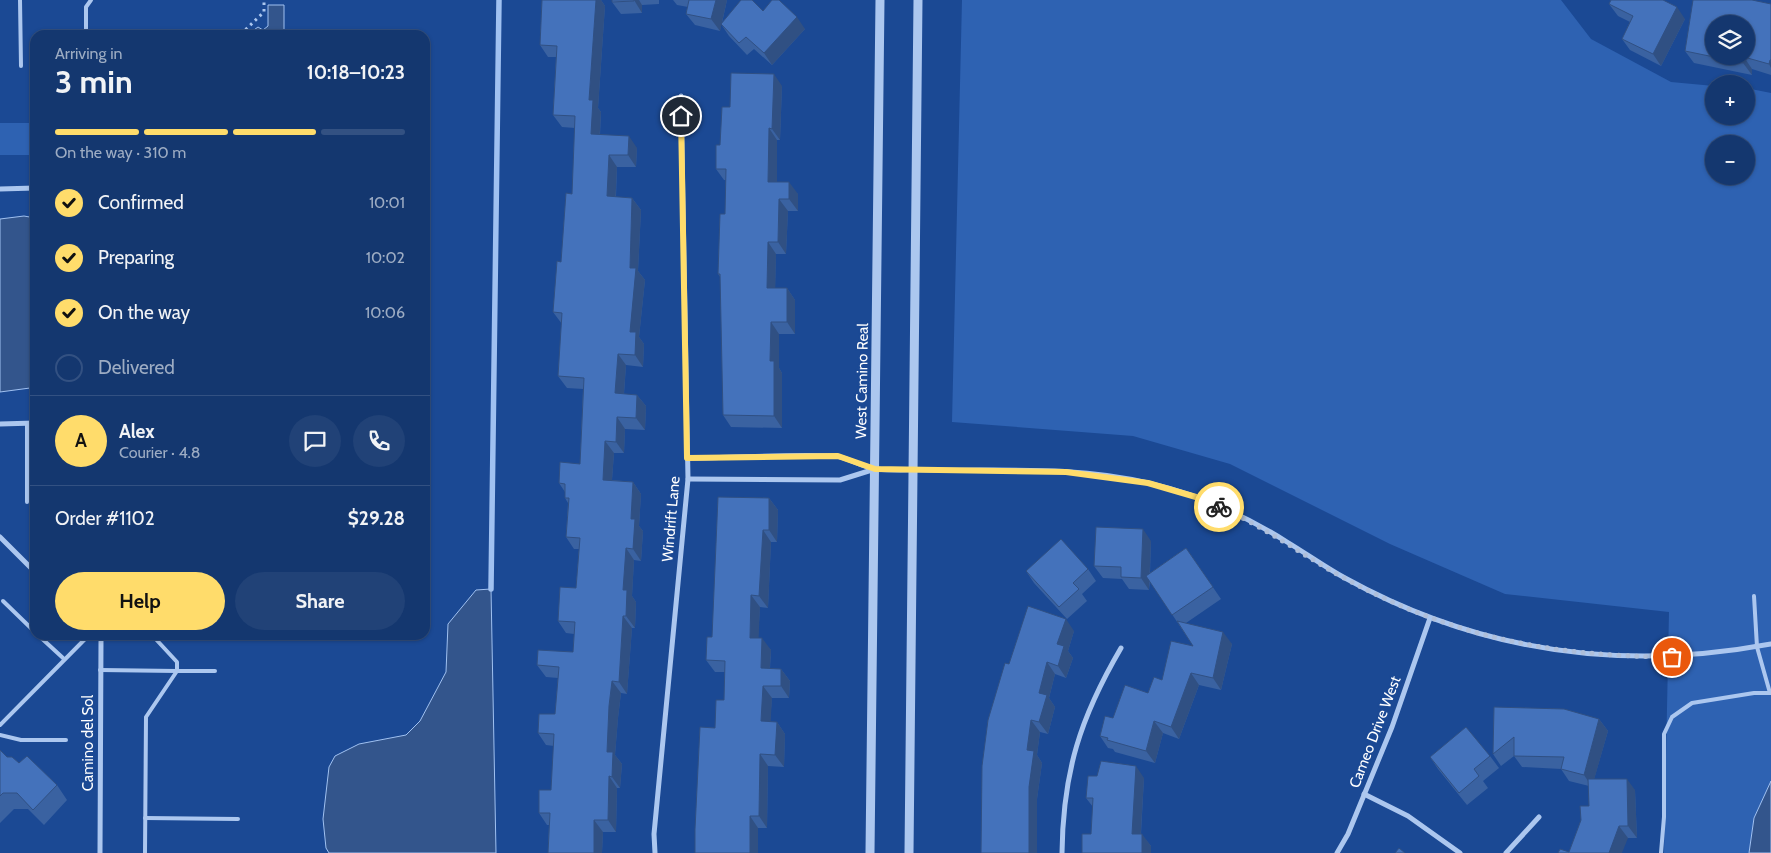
<!DOCTYPE html>
<html lang="en">
<head>
<meta charset="utf-8">
<style>
	body { margin:0; font-family:Cabin,sans-serif; background:#214277; color:#f1f3f6; height:100vh; display:flex; flex-direction:column; font-size:19px; white-space:nowrap }
	* { box-sizing:border-box; margin:0 }
	p { font-size:16px; color:#9dacc3 }
	.icon { flex:none; width:28px; height:28px; fill:none; stroke:currentColor; stroke-width:2; stroke-linecap:round; stroke-linejoin:round }
	.map { position:relative; flex:1; overflow:hidden }
	.details { position:absolute; left:30px; top:30px; width:400px; height:610px; display:flex; flex-direction:column; background:#14376f; border-radius:15px; box-shadow:0 1px 4px #0004,0 0 0 1px #335182 }
	.details>* { flex:none }
	.tools { position:absolute; left:1705px; top:15px; display:grid; gap:10px }
	.tools a { display:grid; place-items:center; width:50px; height:50px; border-radius:50%; background:#14376f; box-shadow:0 1px 4px #0004,0 0 0 1px #335182; font-size:25px }
	.pin { position:absolute; display:grid; place-items:center; width:42px; height:42px; color:#fff; margin:-21px; border:2px solid #fff; border-radius:50%; box-shadow:0 1px 5px #0007 }
	.courier { position:absolute; display:grid; place-items:center; width:50px; height:50px; margin:-25px; border:4px solid #ffdc6b; border-radius:50%; background:#fff; color:#222; box-shadow:0 1px 6px #0007 }
	.overview em { font-style:normal; font-weight:700 }
	.overview div { display:flex; flex-direction:column-reverse }
	.overview { display:flex; align-items:center; justify-content:space-between; height:85px; padding:0 25px }
	h1 { font-size:32px; font-weight:700; line-height:38px }
	.bar { display:grid; grid-template-columns:repeat(4,1fr); gap:8px 5px; align-content:center; height:60px; padding:0 25px }
	.bar i { height:6px; border-radius:4px; background:#335182 }
	.bar .current { background:#ffdc6b }
	.bar p { grid-column:span 4 }
	.line { display:flex; align-items:center; gap:12px; padding:0 25px; border-top:1px solid #335182 }
	.line div { flex:1 }
	.round { display:grid; place-items:center; flex:none; width:52px; height:52px; border-radius:26px; background:#214277 }
	ol { padding:0 25px; list-style:none }
	li { display:flex; align-items:center; gap:15px; height:55px }
	li p { margin-inline-start:auto }
	li .icon { padding:5px; border-radius:50%; background:#ffdc6b; color:#111; stroke-width:4 }
	li:last-child { color:#9dacc3 }
	li i { width:28px; height:28px; border:2px solid #335182; border-radius:50% }
	.primary-button { display:flex; gap:10px; margin-top:auto; padding:10px 25px }
	.primary-button a { flex:1; height:58px; border-radius:30px; background:#ffdc6b; color:#111; font-size:20px; font-weight:700; line-height:58px; text-align:center }
	.primary-button a+a { background:#214277; color:#f1f3f6 }
	.map>svg:first-child { display:block }
</style>
</head>
<body>
<div class="map">
<svg width="1771" height="853" viewBox="0 0 1771 853">
	<rect width="100%" height="100%" fill="#1b4994"/>
	<g fill="#2e62b2" fill-rule="evenodd">
		<path d="M 962,0 L 1561,0 L 1591,39 L 1671,82 L 1714,86 L 1714,116 L 1746,116 L 1746,88 L 1771,93 L 1771,853 L 1664,853 L 1669,612 L 1505,594 L 1390,544 L 1230,464 L 1133,436 L 952,422 ZM 1714,144 L 1746,144 L 1746,176 L 1714,176 Z"/>
		<rect x="0" y="123" width="35" height="32"/>
	</g>
	<g fill="#33558c" stroke="#a0c1f1">
		<polygon points="268,5 284,5 284,35 253,35 251,32 258,27 263,30 268,26"/>
		<polygon points="24,216 35,218 35,382 30,388 0,392 0,219"/>
		<polygon points="491,589 496,853 329,853 326,848 323,819 329,767 335,756 359,744 406,735 420,721 446,672 448,624 476,590"/>
		<polygon points="1771,781 1771,853 1749,853 1754,818"/>
	</g>
	<g fill="none" stroke-linecap="round" stroke-linejoin="round">
		<polyline stroke="#a0c1f1" stroke-width="5.5" points="491,589 499,0"/>
		<polyline stroke="#acc7ef" stroke-width="3" stroke-dasharray="2.5 4" stroke-linecap="butt" points="243,35 243,32 264,12 264,0"/>
		<g stroke="#acc7ef" stroke-width="4">
			<polyline points="20,0 21,66"/>
			<polyline points="86,35 86,7 91,0"/>
			<polyline points="27,423 27,502"/>
			<polyline points="1754,596 1757,647 1770,693"/>
			<polyline points="3,601 35,632"/>
			<polyline points="38,635 63,658"/>
			<polyline points="100,670 177,671 177,662 152,635"/>
			<polyline points="0,725 89,635"/>
			<polyline points="0,735 21,740 66,740"/>
			<polyline points="145,818 238,819"/>
			<polyline points="145,853 146,717 177,671 215,671"/>
			<polyline points="1661,853 1664,817 1664,734 1672,717 1692,703 1754,693 1771,693"/>
		</g>
		<g stroke="#acc7ef" stroke-width="5">
			<polyline points="0,189 35,188"/>
			<polyline points="0,424 35,423"/>
			<path d="M 687,458 C 736,458 785,454 834,456 C 849,457 862,468 877,469 C 896,471 915,469 934,470 C 1005,471 1078,466 1148,483 C 1197,494 1244,515 1287,542 C 1307,554 1325,567 1345,578 C 1479,652 1621,672 1771,644"/>
			<polyline points="688,479 840,480 875,469"/>
			<polyline points="0,537 35,572"/>
			<polyline points="96,635 101,640 100,853"/>
			<polyline points="1364,794 1408,816 1460,853"/>
			<polyline points="655,853 654,834 688,479 681,96"/>
			<path d="M 1062,853 C 1063,772 1080,718 1121,648"/>
			<polyline points="1337,853 1348,834 1392,727 1430,618"/>
			<polyline points="1506,853 1539,817"/>
		</g>
		<g stroke="#acc7ef" stroke-width="9">
			<polyline points="870,853 880,0"/>
			<polyline points="909,853 918,0"/>
		</g>
	</g>
	<g fill="#3a62a1">
		<polygon points="542,0 601,0 605,6 598,108 601,112 600,135 637,148 636,167 617,167 616,197 632,198 641,210 638,271 645,280 639,337 644,344 643,367 626,365 624,394 637,395 646,406 645,430 625,429 624,453 614,453 612,480 633,482 641,494 639,526 643,531 641,561 634,560 632,596 636,602 635,628 632,628 627,694 621,693 618,718 615,755 622,764 620,788 617,788 616,832 603,832 602,853 548,853 549,825 547,825 539,813 551,790 554,746 546,745 538,733 555,714 558,678 546,677 537,665 573,652 574,634 566,633 558,621 576,588 579,549 574,549 566,537 568,503 565,498 565,492 559,483 580,464 583,389 567,388 558,376 562,324 553,312 572,194 575,128 562,127 553,115 556,57 548,57 540,45"/>
		<polygon points="612,0 659,0 659,4 642,5 642,13 621,14 612,2"/>
		<polygon points="673,0 727,0 722,23 763,11 805,29 772,65 754,49 747,55 729,36 721,24 720,31 695,25 686,14 688,7 677,5"/>
		<polygon points="1609,4 1685,19 1661,66 1630,50 1622,39 1630,22 1618,16"/>
		<polygon points="1771,4 1771,75 1752,69 1752,75 1694,63 1685,51"/>
		<polygon points="782,86 780,140 777,140 777,182 798,194 798,211 788,211 786,254 776,254 775,288 787,288 795,300 795,334 779,334 779,368 782,373 782,428 731,427 723,415 721,278 718,274 725,214 726,180 724,180 716,169 720,145 730,107"/>
		<polygon points="769,498 778,510 777,542 771,542 768,608 760,607 758,638 771,650 770,669 781,669 790,681 789,698 772,698 770,722 777,722 785,734 784,767 768,766 767,828 758,828 758,853 715,728 724,700 725,672 715,672 706,660 712,637"/>
		<polygon points="1151,541 1150,573 1186,548 1221,599 1186,623 1232,644 1221,690 1199,685 1179,739 1163,733 1155,763 1115,752 1113,749 1108,748 1100,736 1113,718 1148,693 1162,680 1193,646 1150,581 1149,590 1129,589 1122,579 1103,578 1094,566"/>
		<polygon points="1088,569 1096,581 1082,594 1087,601 1067,619 1034,583 1026,571"/>
		<polygon points="1074,631 1068,651 1073,658 1066,678 1055,674 1049,698 1055,707 1048,734 1040,732 1037,755 1042,763 1037,799 1009,664"/>
		<polygon points="1494,707 1599,719 1608,731 1594,779 1635,790 1637,838 1628,838 1569,852 1589,806 1589,786 1569,781 1561,769 1522,767 1514,756 1501,766 1493,754"/>
		<polygon points="0,750 7,757 19,763 57,785 67,800 44,825 28,809 14,809 0,823"/>
		<polygon points="1490,756 1499,768 1483,781 1488,788 1467,805 1438,769 1430,757"/>
		<polygon points="1144,778 1141,834 1151,846 1151,853 1082,853 1091,834 1093,807 1086,798"/>
	</g>
	<g fill="#305083">
		<polygon points="596,0 601,0 605,6 598,108 601,112 599,146 591,134 589,100"/>
		<polygon points="634,0 639,0 642,5 642,13"/>
		<polygon points="716,0 727,0 720,31 711,19"/>
		<polygon points="1677,7 1685,19 1661,66 1653,54"/>
		<polygon points="797,17 805,29 772,65 764,53"/>
		<polygon points="1744,57 1752,69 1752,75 1743,63"/>
		<polygon points="1770,60 1771,62 1771,68 1769,64"/>
		<polygon points="774,74 782,86 780,140 772,129"/>
		<polygon points="769,128 777,140 777,194 768,182"/>
		<polygon points="629,136 637,148 636,167 628,155"/>
		<polygon points="609,155 617,167 615,208 607,196"/>
		<polygon points="789,182 798,194 798,211 789,199"/>
		<polygon points="632,198 641,210 638,271 645,280 639,337 644,344 643,367 635,355 630,332 630,268"/>
		<polygon points="779,199 788,211 786,254 778,242"/>
		<polygon points="768,242 776,254 775,300 767,288"/>
		<polygon points="787,288 795,300 795,334 787,322"/>
		<polygon points="771,322 779,334 779,368 782,373 782,428 774,416 770,361"/>
		<polygon points="618,354 626,365 623,405 615,393"/>
		<polygon points="637,395 646,406 645,430 636,418"/>
		<polygon points="617,417 625,429 624,453 616,442"/>
		<polygon points="605,441 614,453 611,492 603,480"/>
		<polygon points="633,482 641,494 639,526 643,531 641,561 633,549 631,519"/>
		<polygon points="769,498 778,510 777,542 769,530"/>
		<polygon points="1143,529 1151,541 1149,590 1141,578"/>
		<polygon points="763,530 771,542 768,608 759,596"/>
		<polygon points="626,548 634,560 632,596 636,602 635,628 626,616 623,590"/>
		<polygon points="751,595 760,607 758,650 750,638"/>
		<polygon points="623,616 632,628 627,694 619,682"/>
		<polygon points="1066,619 1074,631 1068,651 1073,658 1066,678 1058,666 1057,644"/>
		<polygon points="1223,632 1232,644 1221,690 1213,678"/>
		<polygon points="762,638 771,650 769,680 761,668"/>
		<polygon points="1047,662 1055,674 1049,698 1055,707 1048,734 1039,722 1039,693"/>
		<polygon points="781,669 790,681 789,698 781,686"/>
		<polygon points="1191,673 1199,685 1179,739 1171,727"/>
		<polygon points="612,681 621,693 618,718 615,755 622,764 620,788 612,777 607,752 609,706"/>
		<polygon points="763,686 772,698 770,733 761,721"/>
		<polygon points="1599,719 1608,731 1592,787 1584,775"/>
		<polygon points="1031,720 1040,732 1037,755 1042,763 1037,799 1037,853 1029,853 1027,750"/>
		<polygon points="1154,721 1163,733 1155,763 1146,751"/>
		<polygon points="777,722 785,734 784,767 775,755"/>
		<polygon points="760,754 768,766 767,828 759,816"/>
		<polygon points="1136,766 1144,778 1140,846 1132,834"/>
		<polygon points="609,776 617,788 616,832 608,820"/>
		<polygon points="1627,779 1635,790 1637,838 1628,826"/>
		<polygon points="750,816 758,828 758,853 750,853"/>
		<polygon points="594,820 603,832 602,853 594,853"/>
		<polygon points="1619,826 1628,838 1622,853 1609,853"/>
		<polygon points="1142,834 1151,846 1151,853 1142,853"/>
	</g>
	<g fill="#4472bb" stroke="#305083" fill-rule="evenodd">
		<polygon points="542,0 596,0 589,100 593,100 591,134 629,136 628,155 609,155 607,196 632,198 630,268 636,268 630,332 636,332 635,355 618,354 615,393 637,395 636,418 617,417 616,442 605,441 603,480 633,482 631,519 635,519 633,549 626,548 623,590 627,590 626,616 623,616 619,682 612,681 609,706 607,752 613,752 612,777 609,776 608,820 594,820 594,853 548,853 550,813 539,813 539,790 551,790 554,734 538,733 539,714 555,714 559,667 537,665 538,650 573,652 575,622 558,621 560,587 576,588 580,538 566,537 569,498 565,498 565,484 559,483 560,462 580,464 584,378 558,376 562,313 553,312 557,261 561,262 566,193 572,194 575,116 553,115 557,46 540,45"/>
		<polygon points="612,0 634,0 634,1 612,2"/>
		<polygon points="689,0 716,0 711,19 686,14"/>
		<polygon points="741,0 752,0 763,11 772,0 779,0 797,17 764,53 746,37 739,43 721,24"/>
		<polygon points="1611,0 1663,0 1677,7 1653,54 1622,39 1633,16 1609,4"/>
		<path d="M 1693,0 L 1752,0 L 1771,4 L 1771,60 L 1770,60 L 1769,64 L 1744,57 L 1743,63 L 1685,51 ZM 1714,24 L 1746,24 L 1746,56 L 1714,56 Z"/>
		<polygon points="731,73 774,74 772,129 769,128 768,182 789,182 789,199 779,199 778,242 768,242 767,288 787,288 787,322 771,322 770,361 774,361 774,416 723,415 720,274 718,274 720,214 725,214 726,169 716,169 716,145 720,145 722,107 730,107"/>
		<polygon points="718,497 769,498 769,530 763,530 759,596 751,595 750,638 762,638 761,668 781,669 781,686 763,686 761,721 777,722 775,755 760,754 759,816 750,816 750,853 695,853 695,829 700,727 715,728 716,700 724,700 725,661 706,660 707,637 712,637"/>
		<polygon points="1096,527 1143,529 1141,578 1121,577 1121,567 1094,566"/>
		<polygon points="1061,539 1088,569 1073,583 1079,589 1059,607 1026,571"/>
		<polygon points="1186,548 1213,587 1172,615 1146,576"/>
		<polygon points="1028,606 1066,619 1057,644 1064,646 1058,666 1047,662 1039,693 1047,695 1039,722 1031,720 1027,750 1034,751 1029,787 1029,853 981,853 982,766 988,720 1005,663 1009,664"/>
		<polygon points="1177,621 1223,632 1213,678 1191,673 1171,727 1154,721 1146,751 1107,740 1108,738 1100,736 1105,716 1113,718 1125,685 1148,693 1154,677 1162,680 1171,641 1193,646"/>
		<polygon points="1494,707 1564,709 1599,719 1584,775 1561,769 1564,757 1514,756 1514,737 1493,754"/>
		<polygon points="1466,727 1490,756 1474,769 1479,776 1459,793 1430,757"/>
		<polygon points="0,750 7,757 12,757 19,763 27,756 57,785 33,810 17,793 3,793 0,796"/>
		<polygon points="1101,761 1136,766 1132,834 1142,834 1142,853 1082,853 1082,834 1091,834 1093,798 1086,798 1088,776 1097,776"/>
		<polygon points="1588,779 1627,779 1628,826 1619,826 1609,853 1558,853 1560,849 1569,852 1581,820 1580,806 1589,806"/>
		<polygon points="1399,848 1405,853 1395,853"/>
	</g>
	<g fill="none" stroke-linecap="round" stroke-linejoin="round">
		<path stroke="#afbfda" stroke-width="5" stroke-dasharray="0 9" d="M 1219,507 C 1264,526 1302,555 1344,578 C 1453,637 1549,656 1672,657"/>
		<polyline stroke="#ffdc6b" stroke-width="6" points="681,116 687,458 838,456 875,469 1066,472 1148,483 1196,497 1219,507"/>
	</g>
	<g text-anchor="middle" dominant-baseline="central" stroke-width="4" stroke-linejoin="round" paint-order="stroke">
		<g font-size="15" fill="#fff" stroke="#1b4994">
			<text transform="translate(862 381) rotate(-89)">West Camino Real</text>
			<text transform="translate(671 519) rotate(-85)">Windrift Lane</text>
			<text transform="translate(1375 732) rotate(-69)">Cameo Drive West</text>
			<text transform="translate(88 743) rotate(-90)">Camino del Sol</text>
		</g>
	</g>
</svg>
<div class="tools">
<a><svg class="icon" aria-label="layers" viewBox="0 0 24 24"><path d="M12 4l9 5-9 5-9-5zM3 14l9 5 9-5"/></svg></a>
<a>+</a>
<a>−</a>
</div>
<div class="pin" style="left:1672px;top:657px;background:#ea580c"><svg class="icon" aria-label="bag" viewBox="0 0 24 24"><path d="M5 8h14l-1 12H6zM9 8a3 3 0 0 1 6 0"/></svg></div>
<div class="pin" style="left:681px;top:116px;background:#1f2937"><svg class="icon" aria-label="home" viewBox="0 0 24 24"><path d="M3 11l9-7 9 7M6 9v11h12V9"/></svg></div>
<div class="courier" style="left:1219px;top:507px"><svg class="icon" aria-label="bike" viewBox="0 0 24 24"><circle cx="6" cy="16" r="4"/><circle cx="18" cy="16" r="4"/><path d="M6 16l4-8h5l3 8M10 8l3 8H6M13 5h3"/></svg></div>
<section class="details">
<div class="overview"><div><h1>3 min</h1><p>Arriving in</p></div><em>10:18–10:23</em></div>
<div class="bar"><i class="current"></i><i class="current"></i><i class="current"></i><i></i><p>On the way · 310 m</p></div>
<ol>
<li><svg class="icon" aria-label="check" viewBox="0 0 24 24"><path d="M5 12l5 5 9-10"/></svg>Confirmed<p>10:01</p></li>
<li><svg class="icon" aria-label="check" viewBox="0 0 24 24"><path d="M5 12l5 5 9-10"/></svg>Preparing<p>10:02</p></li>
<li><svg class="icon" aria-label="check" viewBox="0 0 24 24"><path d="M5 12l5 5 9-10"/></svg>On the way<p>10:06</p></li>
<li><i></i>Delivered</li>
</ol>
<div class="line" style="height:90px"><b class="round" style="background:#ffdc6b;color:#111">A</b><div><b>Alex</b><p>Courier · 4.8</p></div><a class="round"><svg class="icon" aria-label="chat" viewBox="0 0 24 24"><path d="M4 5h16v11H9l-5 4z"/></svg></a><a class="round"><svg class="icon" aria-label="phone" viewBox="0 0 24 24"><path d="M5 4h4l2 5-3 2q2 4 5 5l2-3 5 2v4C11 20 4 13 5 4z"/></svg></a></div>
<div class="line" style="height:65px"><div>Order #1102</div><b>$29.28</b></div>
<div class="primary-button"><a>Help</a><a>Share</a></div>
</section>
</div>
</body>
</html>
